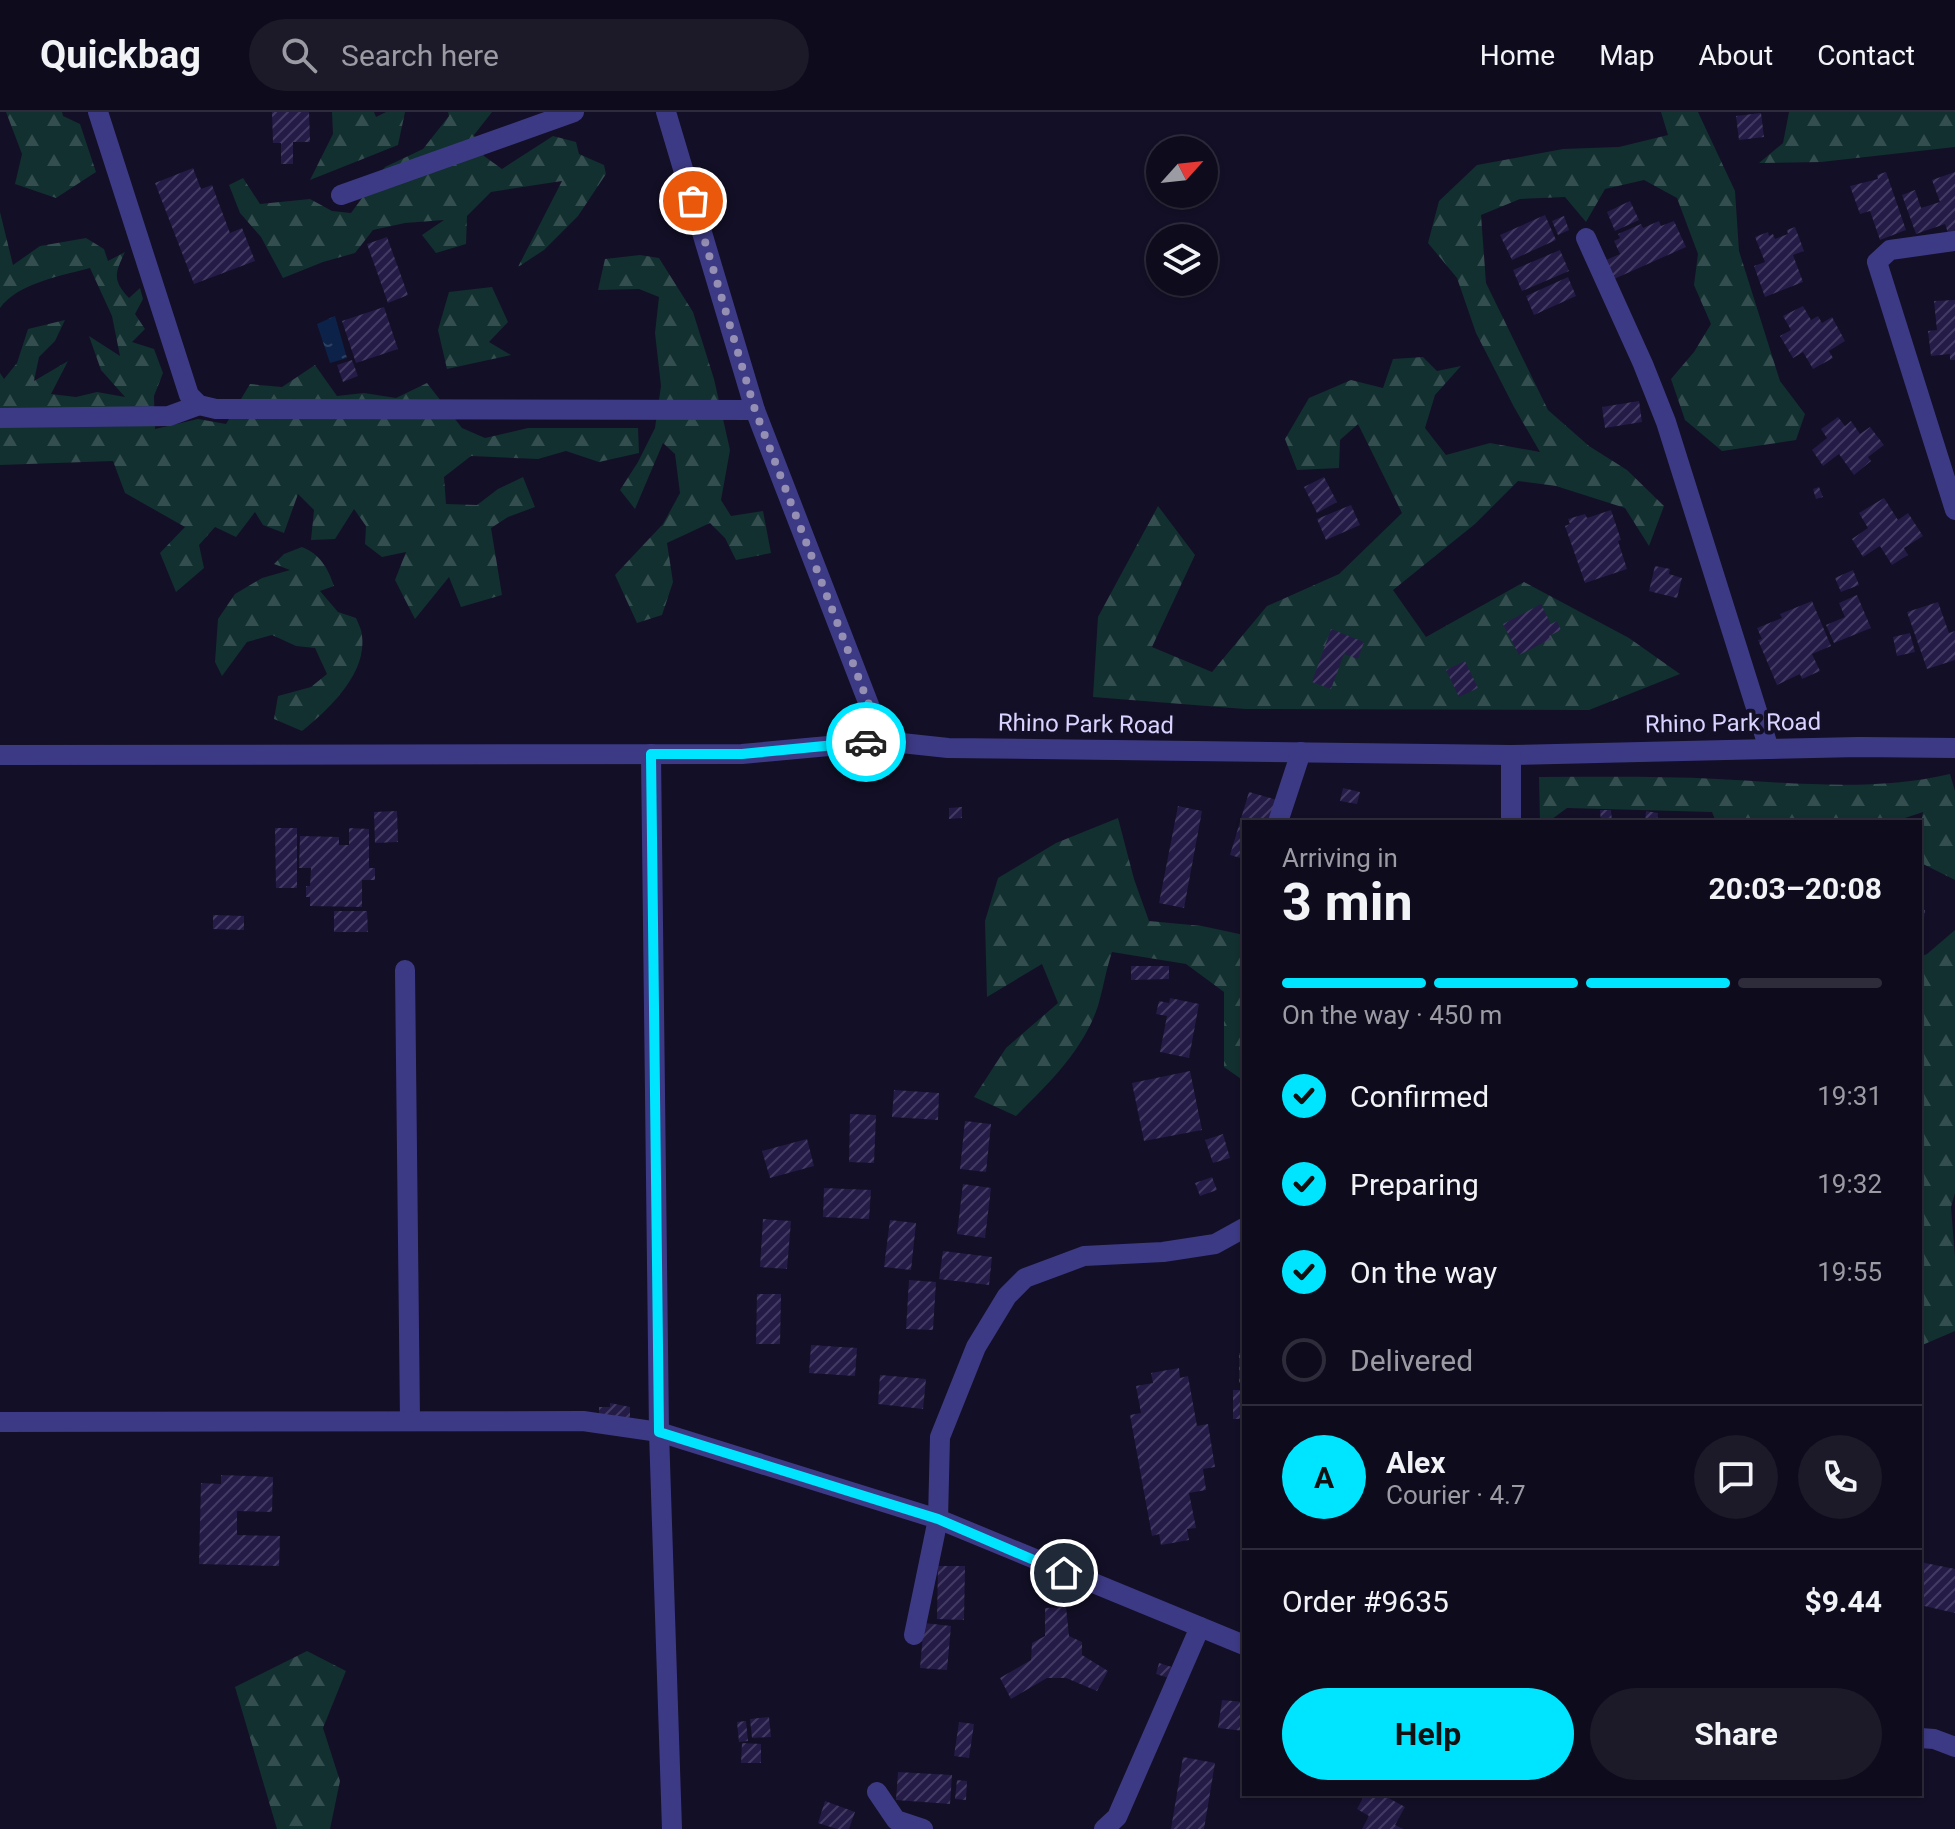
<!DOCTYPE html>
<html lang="en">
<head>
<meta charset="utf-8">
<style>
	body { margin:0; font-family:Roboto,sans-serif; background:#1c1929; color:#f1f3f6; height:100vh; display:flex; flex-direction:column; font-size:30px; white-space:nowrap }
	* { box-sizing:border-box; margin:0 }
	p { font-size:26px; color:#9b9ba3 }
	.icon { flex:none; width:44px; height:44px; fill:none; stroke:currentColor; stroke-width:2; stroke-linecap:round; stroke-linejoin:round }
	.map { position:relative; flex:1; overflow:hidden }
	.side { position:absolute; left:1242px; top:708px; width:680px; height:976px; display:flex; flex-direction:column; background:#0e0b1c; border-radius:0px; box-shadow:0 2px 6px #0004,0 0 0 2px #2e2b3b }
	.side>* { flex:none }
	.needle { width:52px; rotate:63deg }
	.buttons { position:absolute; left:1146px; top:24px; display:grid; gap:16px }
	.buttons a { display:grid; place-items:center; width:72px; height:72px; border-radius:50%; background:#0e0b1c; box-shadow:0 2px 6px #0004,0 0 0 2px #2e2b3b; font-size:40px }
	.pin { position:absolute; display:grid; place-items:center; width:68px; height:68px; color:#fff; margin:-34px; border:4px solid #fff; border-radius:50%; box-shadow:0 2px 8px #0007 }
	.courier { position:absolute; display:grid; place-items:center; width:80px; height:80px; margin:-40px; border:6px solid #00e5ff; border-radius:50%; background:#fff; color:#222; box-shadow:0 2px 10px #0007 }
	.summary em { font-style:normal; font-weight:700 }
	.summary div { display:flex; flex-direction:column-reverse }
	.summary { display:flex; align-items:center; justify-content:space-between; height:136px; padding:0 40px }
	h1 { font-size:52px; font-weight:700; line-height:60px }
	.bar { display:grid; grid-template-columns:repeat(4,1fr); gap:12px 8px; align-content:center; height:96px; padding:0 40px }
	.bar i { height:10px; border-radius:6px; background:#2e2b3b }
	.bar .current { background:#00e5ff }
	.bar p { grid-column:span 4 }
	.line { display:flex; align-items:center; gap:20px; padding:0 40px; border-top:2px solid #2e2b3b }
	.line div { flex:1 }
	.round { display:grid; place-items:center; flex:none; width:84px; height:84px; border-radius:42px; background:#1c1929 }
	ol { padding:0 40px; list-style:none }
	li { display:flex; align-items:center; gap:24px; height:88px }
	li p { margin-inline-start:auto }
	li .icon { padding:8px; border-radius:50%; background:#00e5ff; color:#111; stroke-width:4 }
	li:last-child { color:#9b9ba3 }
	li i { width:44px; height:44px; border:4px solid #2e2b3b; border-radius:50% }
	.cta { display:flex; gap:16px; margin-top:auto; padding:16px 40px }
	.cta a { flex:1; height:92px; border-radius:48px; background:#00e5ff; color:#111; font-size:32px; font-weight:700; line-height:92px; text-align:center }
	.cta a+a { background:#1c1929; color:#f1f3f6 }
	header { display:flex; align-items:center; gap:48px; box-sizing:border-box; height:112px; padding:0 40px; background:#0e0b1c; border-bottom:2px solid #2e2b3b }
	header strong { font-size:38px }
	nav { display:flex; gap:44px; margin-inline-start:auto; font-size:28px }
	.search { width:560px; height:72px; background:#1c1929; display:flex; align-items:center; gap:20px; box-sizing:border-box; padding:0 28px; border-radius:44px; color:#9b9ba3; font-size:30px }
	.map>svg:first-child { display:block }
</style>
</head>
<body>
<header>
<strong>Quickbag</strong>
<div class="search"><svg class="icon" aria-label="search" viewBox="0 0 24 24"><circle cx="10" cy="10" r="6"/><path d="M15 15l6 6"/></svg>Search here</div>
<nav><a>Home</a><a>Map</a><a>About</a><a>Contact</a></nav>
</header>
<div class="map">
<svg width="1955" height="1717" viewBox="0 0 1955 1717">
	<defs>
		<pattern id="forest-firs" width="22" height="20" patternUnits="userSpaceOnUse" patternTransform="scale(2)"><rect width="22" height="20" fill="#12302f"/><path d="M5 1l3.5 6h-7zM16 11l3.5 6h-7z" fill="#344d4e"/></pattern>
		<pattern id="water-ripples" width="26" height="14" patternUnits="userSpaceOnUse" patternTransform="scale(2)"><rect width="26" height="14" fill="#0c2248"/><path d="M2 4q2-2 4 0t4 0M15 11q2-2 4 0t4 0" fill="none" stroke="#2f4163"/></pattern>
		<pattern id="building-hatch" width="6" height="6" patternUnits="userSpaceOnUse" patternTransform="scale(2)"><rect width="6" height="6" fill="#241b47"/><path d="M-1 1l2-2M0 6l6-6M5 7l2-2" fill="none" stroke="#433b63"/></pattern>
	</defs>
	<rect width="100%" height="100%" fill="#130f26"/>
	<g fill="url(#forest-firs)">
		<polygon points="6,0 62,0 63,4 80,12 96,60 56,86 15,72 22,42"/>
		<polygon points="332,0 374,0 376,5 386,0 405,0 398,33 310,68 333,22"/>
		<polygon points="448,0 492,0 474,23 484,44 502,57 553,24 576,30 579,42 604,53 606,62 578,104 544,138 518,155 562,69 491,80 467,104 466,132 436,141 422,123 444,108 405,111 373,118 355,141 323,150 283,166 261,125 240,101 229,73 243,66 260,92 310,87 332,99 351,101 385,55 423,37 449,4"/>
		<polygon points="1661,0 1698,0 1735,79 1739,139 1780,269 1805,302 1796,328 1722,339 1685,308 1671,267 1694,240 1711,212 1694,173 1698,142 1677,86 1644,68 1605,77 1586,110 1565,85 1520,87 1481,103 1486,171 1548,298 1589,334 1627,358 1664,394 1649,434 1625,396 1556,374 1518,369 1475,412 1393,478 1426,525 1524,470 1629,526 1680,562 1589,598 1245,597 1093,585 1098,505 1158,394 1195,443 1152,535 1212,560 1267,494 1339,462 1402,401 1358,312 1340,328 1339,356 1297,358 1285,327 1309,286 1351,268 1383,276 1393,247 1423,245 1437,259 1461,254 1435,283 1425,316 1446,343 1490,331 1540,340 1514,295 1476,221 1457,166 1428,131 1439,89 1477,53 1563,37 1619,35 1668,23"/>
		<polygon points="1789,0 1955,0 1955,35 1821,50 1759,51 1783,31"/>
		<path d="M 0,100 L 13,153 L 40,134 L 86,126 L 104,137 L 108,149 L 125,140 C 115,161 112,168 129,186 L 140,176 L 143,187 L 135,202 L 145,217 L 132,230 L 154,237 L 163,261 L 154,284 L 155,317 L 198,307 L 226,312 L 250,272 L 282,275 L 315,253 L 337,284 L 364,281 L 396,286 L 427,271 L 462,316 L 485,326 L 528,316 L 638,316 L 639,341 L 599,350 L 566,339 L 538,347 L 471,344 L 444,365 L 446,392 L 477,393 L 498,377 L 523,365 L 535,395 L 508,405 L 491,416 L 502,483 L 461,495 L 449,465 L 415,507 L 395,468 L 406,440 L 382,445 L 365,432 L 366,414 L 354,397 L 335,427 L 311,428 L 314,398 L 298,382 L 284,421 L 263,413 L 255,400 L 236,425 L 215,415 L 199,433 L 204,456 L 176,480 L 160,441 L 185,415 L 125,381 L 113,349 L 0,353 L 0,261 L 4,267 L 17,251 L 28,217 L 65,208 L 55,229 L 39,245 L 34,269 L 68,249 L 51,282 L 76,285 L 97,280 L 125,285 L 101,258 L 89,224 L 120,244 L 112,204 L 90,156 C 61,164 18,171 0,196 Z"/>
		<polygon points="640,143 659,146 693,200 714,267 730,338 721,388 731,404 763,399 771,441 736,448 725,426 710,411 667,431 673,470 662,503 637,511 615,463 663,412 680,381 675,342 663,331 635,397 620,378 638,350 655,316 661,274 655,221 659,185 639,177 598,178 605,147"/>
		<polygon points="492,175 508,210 489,230 511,243 447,257 438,218 449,180"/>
		<path d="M 302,435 C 320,442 328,456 334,474 L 320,479 L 338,500 L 356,506 C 358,511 362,518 362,524 C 367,562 328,598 302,619 L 274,607 L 278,584 L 311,575 L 327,562 L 315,536 L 296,534 L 272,523 L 247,530 L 222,564 L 215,550 L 218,507 L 235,482 L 262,466 L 290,458 L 274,452 L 284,442 Z"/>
		<path d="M 1950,662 L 1955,679 L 1955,768 L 1923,752 C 1917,735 1920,716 1923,700 L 1893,710 L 1716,710 L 1712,700 L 1567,696 L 1548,710 L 1540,710 L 1539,665 C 1598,665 1658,664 1718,667 C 1796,671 1873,680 1950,662 Z"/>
		<path d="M 1118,706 L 1134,767 L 1149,809 L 1202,814 L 1244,823 L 1244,969 L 1224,955 L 1224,880 L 1186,852 L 1112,840 C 1106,858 1103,877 1098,894 C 1083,939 1048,972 1016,1004 L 974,985 L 1006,936 L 1058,891 L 1042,852 L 987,885 L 985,809 L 998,766 L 1056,731 Z"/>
		<polygon points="1955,818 1955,1081 1951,1095 1955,1145 1955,1219 1920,1234 1920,1209 1924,1208 1920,1199 1920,845 1927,842"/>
		<polygon points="307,1539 346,1559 323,1616 340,1669 330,1717 277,1717 235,1575"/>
	</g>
	<polygon fill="url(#water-ripples)" points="335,204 347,246 330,251 317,212"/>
	<g fill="url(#building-hatch)">
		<polygon points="272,0 309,0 310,30 293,30 293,52 281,52 281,31 273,31"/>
		<polygon points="1761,1 1764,25 1739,28 1736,4"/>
		<polygon points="193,56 201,77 212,73 230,121 242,116 255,149 194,172 155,71"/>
		<polygon points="1886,60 1906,118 1880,128 1870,99 1860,102 1850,74 1878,67 1877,63"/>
		<polygon points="1955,60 1955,122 1949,124 1945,112 1916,122 1902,83 1915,78 1921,96 1940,90 1932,68"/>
		<polygon points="1630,89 1639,108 1615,119 1607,100"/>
		<polygon points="1545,103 1556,128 1512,148 1500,123"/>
		<polygon points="1564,104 1569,118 1558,123 1552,109"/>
		<polygon points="1659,109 1661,114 1674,109 1686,135 1614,167 1606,148 1620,142 1614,129 1620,126 1618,122 1641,112 1643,116"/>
		<polygon points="1795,115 1804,139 1793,143 1803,170 1765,185 1754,154 1765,150 1755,125 1768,120 1769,124 1773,122 1775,127 1788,122 1787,118"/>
		<polygon points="387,125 408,183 388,191 367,132"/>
		<polygon points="1560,138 1569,159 1522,179 1513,158"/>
		<polygon points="1568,165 1576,184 1534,203 1526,184"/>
		<polygon points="1955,188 1955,248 1950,248 1950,242 1931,244 1928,219 1937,218 1934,189"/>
		<polygon points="1803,194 1811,208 1818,204 1822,211 1832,205 1845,229 1829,239 1833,246 1813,257 1803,240 1793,246 1780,224 1791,218 1783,204"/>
		<polygon points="384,195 398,237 356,251 342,209"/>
		<polygon points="352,248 358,264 343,270 337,253"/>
		<polygon points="1639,289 1642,310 1605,316 1602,295"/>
		<polygon points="1838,305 1845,314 1851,309 1860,322 1870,315 1884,333 1868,345 1871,349 1854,363 1839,342 1823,354 1812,338 1827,326 1821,317"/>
		<polygon points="1324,365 1337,390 1317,401 1304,375"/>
		<polygon points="1819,375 1823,385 1816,387 1813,377"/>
		<polygon points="1884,386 1898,408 1908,401 1923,424 1904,436 1908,443 1892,453 1880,434 1863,445 1852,427 1868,416 1859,401"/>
		<polygon points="1351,393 1360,413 1326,428 1317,407"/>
		<polygon points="1611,398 1621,428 1618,429 1627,457 1585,471 1565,414 1570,412 1568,407 1585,402 1587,406"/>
		<polygon points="1655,454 1670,457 1669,462 1682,466 1677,486 1649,479"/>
		<polygon points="1853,458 1859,473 1841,480 1835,466"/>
		<polygon points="1857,483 1871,516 1834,531 1826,513 1845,505 1839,491"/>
		<polygon points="1812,489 1831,534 1812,542 1820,559 1802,567 1800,562 1777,573 1758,528 1762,527 1757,516 1782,506 1780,502"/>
		<polygon points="1938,490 1949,521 1955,519 1955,548 1927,557 1907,500"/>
		<polygon points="1541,492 1551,512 1557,509 1561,518 1549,524 1551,527 1519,543 1503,512"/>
		<polygon points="1331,517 1364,530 1358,547 1344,542 1331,577 1312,570"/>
		<polygon points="1910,521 1915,540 1897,544 1893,525"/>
		<polygon points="1465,549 1478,576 1459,585 1446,558"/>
		<polygon points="1343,676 1360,680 1357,692 1340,689"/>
		<polygon points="1249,680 1277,688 1270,710 1244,710 1244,747 1230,743"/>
		<polygon points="1178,694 1202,699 1184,796 1159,791"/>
		<polygon points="962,695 962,706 949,707 949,696"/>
		<polygon points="1600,698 1611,698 1612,710 1601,710"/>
		<polygon points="397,699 398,730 375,731 374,700"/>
		<polygon points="1646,699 1658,701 1657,710 1645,710"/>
		<polygon points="275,716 297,716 297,776 276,776"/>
		<polygon points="349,716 369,717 369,756 375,756 375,768 362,768 362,795 310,794 310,785 306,785 306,774 310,774 311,756 299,756 300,724 339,725 339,733 349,733"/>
		<polygon points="1920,797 1925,798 1922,822 1920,822"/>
		<polygon points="334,799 367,799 368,820 334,820"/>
		<polygon points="213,803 244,804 244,818 213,817"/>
		<polygon points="1131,854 1169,854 1169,867 1131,868"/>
		<polygon points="1170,886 1199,892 1189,946 1160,940 1167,904 1156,902 1159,889 1169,891"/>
		<polygon points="1190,959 1202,1018 1144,1029 1132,971"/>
		<polygon points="894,978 939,981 938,1008 892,1005"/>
		<polygon points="850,1002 876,1003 874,1051 849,1050"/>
		<polygon points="965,1009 991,1012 986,1060 960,1057"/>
		<polygon points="1223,1022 1230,1046 1213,1051 1205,1028"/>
		<polygon points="807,1027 814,1054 770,1066 762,1039"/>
		<polygon points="1212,1065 1217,1078 1200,1084 1195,1071"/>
		<polygon points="963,1072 991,1076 985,1126 957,1122"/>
		<polygon points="824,1076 871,1078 869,1107 823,1105"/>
		<polygon points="763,1107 791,1109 787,1157 760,1155"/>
		<polygon points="890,1108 916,1111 911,1158 884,1155"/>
		<polygon points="943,1139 992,1145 989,1173 939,1167"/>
		<polygon points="909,1168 936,1170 933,1218 906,1217"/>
		<polygon points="757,1182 781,1182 780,1232 756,1232"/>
		<polygon points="811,1233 857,1236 855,1264 809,1261"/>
		<rect x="1239" y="1241" width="5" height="30"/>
		<polygon points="1179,1256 1180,1266 1188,1264 1197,1314 1208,1312 1215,1355 1203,1357 1206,1378 1189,1381 1196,1416 1187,1417 1189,1428 1161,1433 1159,1422 1152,1424 1130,1303 1141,1301 1136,1274 1153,1271 1151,1261"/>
		<polygon points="880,1263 926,1267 923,1297 878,1292"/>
		<rect x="1233" y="1278" width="11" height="29"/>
		<polygon points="610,1291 630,1295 630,1310 599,1309 599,1295 610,1295"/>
		<polygon points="221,1363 273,1365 272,1400 237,1399 237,1423 280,1424 279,1454 199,1452 201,1371 221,1372"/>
		<polygon points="1920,1450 1955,1457 1955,1501 1920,1493"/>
		<polygon points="938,1454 965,1454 964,1508 937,1507"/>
		<polygon points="1066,1495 1069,1524 1082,1530 1082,1543 1108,1559 1097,1579 1066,1566 1047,1566 1011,1587 1000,1566 1031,1548 1032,1531 1045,1524 1045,1496"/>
		<polygon points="924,1511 951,1514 947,1558 920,1556"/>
		<polygon points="1159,1551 1175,1556 1172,1567 1156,1562"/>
		<polygon points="1222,1588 1244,1590 1244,1619 1218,1616"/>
		<polygon points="769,1605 771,1625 752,1626 750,1607"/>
		<polygon points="746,1609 748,1629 739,1630 737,1610"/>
		<polygon points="959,1610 974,1612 969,1646 954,1644"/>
		<polygon points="742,1631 761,1632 761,1651 741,1651"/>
		<polygon points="1183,1645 1215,1651 1204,1717 1171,1717"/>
		<polygon points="898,1660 952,1663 950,1692 896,1688"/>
		<polygon points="957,1668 967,1669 966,1688 955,1687"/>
		<polygon points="1365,1682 1381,1682 1405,1695 1395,1713 1403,1717 1362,1717 1369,1704 1357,1697"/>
		<polygon points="825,1689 855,1700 849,1717 837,1717 818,1711"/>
	</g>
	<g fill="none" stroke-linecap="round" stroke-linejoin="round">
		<g stroke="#3d3a85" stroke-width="20">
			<polyline points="98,0 189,283 199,293 216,297 755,298"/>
			<polyline points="666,0 755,298 883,629"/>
			<polyline points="341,83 574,0"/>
			<polyline points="1586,126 1643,252 1666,310 1769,637"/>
			<polyline points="1955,129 1890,138 1877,150 1955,398"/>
			<polyline points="0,306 169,304 199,293"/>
			<polyline points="651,642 659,1320 672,1717"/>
			<polyline points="0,643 742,642 883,629 948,636 1511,643 1859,635 1955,636"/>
			<polyline points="1278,710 1301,640"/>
			<polyline points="1511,710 1511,643"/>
			<polyline points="405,858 410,1309"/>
			<polyline points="1244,1116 1215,1132 1163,1140 1084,1144 1025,1166 1007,1184 976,1235 940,1325 938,1407 1244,1533"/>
			<polyline points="0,1310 583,1309 659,1320 938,1407 914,1523"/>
			<polyline points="1920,1626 1934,1627 1955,1635"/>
			<polyline points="877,1680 896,1708 923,1717"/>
			<polyline points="1104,1717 1117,1705 1200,1515"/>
		</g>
	</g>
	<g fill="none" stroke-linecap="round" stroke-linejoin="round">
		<polyline stroke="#948fb3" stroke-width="8" stroke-dasharray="0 14.4" points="693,89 755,298 883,629 866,630"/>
		<polyline stroke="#00e5ff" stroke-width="10" points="866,630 742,642 651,642 659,1320 938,1407 1064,1461"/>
	</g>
	<g text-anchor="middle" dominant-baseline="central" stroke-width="8" stroke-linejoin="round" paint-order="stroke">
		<g font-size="24" fill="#d9d4ff" stroke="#130f26">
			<text transform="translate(1733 611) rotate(-1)">Rhino Park Road</text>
			<text transform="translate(1086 612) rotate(1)">Rhino Park Road</text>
		</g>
	</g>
</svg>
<div class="buttons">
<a><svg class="needle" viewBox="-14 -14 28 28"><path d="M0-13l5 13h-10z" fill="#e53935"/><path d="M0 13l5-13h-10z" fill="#9b9ba3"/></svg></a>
<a><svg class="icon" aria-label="layers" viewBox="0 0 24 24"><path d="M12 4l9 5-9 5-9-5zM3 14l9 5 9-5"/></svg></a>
</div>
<div class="pin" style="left:693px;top:89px;background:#ea580c"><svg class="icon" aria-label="bag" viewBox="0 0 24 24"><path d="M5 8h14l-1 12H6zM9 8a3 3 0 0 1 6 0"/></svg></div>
<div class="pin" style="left:1064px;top:1461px;background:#1f2937"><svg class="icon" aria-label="home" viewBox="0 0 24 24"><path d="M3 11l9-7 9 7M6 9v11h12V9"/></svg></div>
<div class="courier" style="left:866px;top:630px"><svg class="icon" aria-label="car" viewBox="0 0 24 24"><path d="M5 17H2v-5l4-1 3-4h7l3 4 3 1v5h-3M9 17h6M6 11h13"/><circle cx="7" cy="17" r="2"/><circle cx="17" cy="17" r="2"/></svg></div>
<section class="side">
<div class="summary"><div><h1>3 min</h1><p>Arriving in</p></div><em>20:03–20:08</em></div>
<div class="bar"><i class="current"></i><i class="current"></i><i class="current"></i><i></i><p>On the way · 450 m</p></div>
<ol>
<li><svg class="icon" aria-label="check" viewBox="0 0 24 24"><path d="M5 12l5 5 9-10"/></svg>Confirmed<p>19:31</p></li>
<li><svg class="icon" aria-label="check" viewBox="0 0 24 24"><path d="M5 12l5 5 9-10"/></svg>Preparing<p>19:32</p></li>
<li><svg class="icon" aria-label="check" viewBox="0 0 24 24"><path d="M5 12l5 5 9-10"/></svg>On the way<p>19:55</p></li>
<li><i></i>Delivered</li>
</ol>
<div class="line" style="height:144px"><b class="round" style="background:#00e5ff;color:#111">A</b><div><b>Alex</b><p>Courier · 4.7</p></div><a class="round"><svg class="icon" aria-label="chat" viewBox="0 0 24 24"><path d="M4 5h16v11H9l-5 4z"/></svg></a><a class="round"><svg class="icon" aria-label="phone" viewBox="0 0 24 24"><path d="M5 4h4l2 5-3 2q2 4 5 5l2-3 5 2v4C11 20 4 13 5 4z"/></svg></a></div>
<div class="line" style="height:104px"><div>Order #9635</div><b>$9.44</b></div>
<div class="cta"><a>Help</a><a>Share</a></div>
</section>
</div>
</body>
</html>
